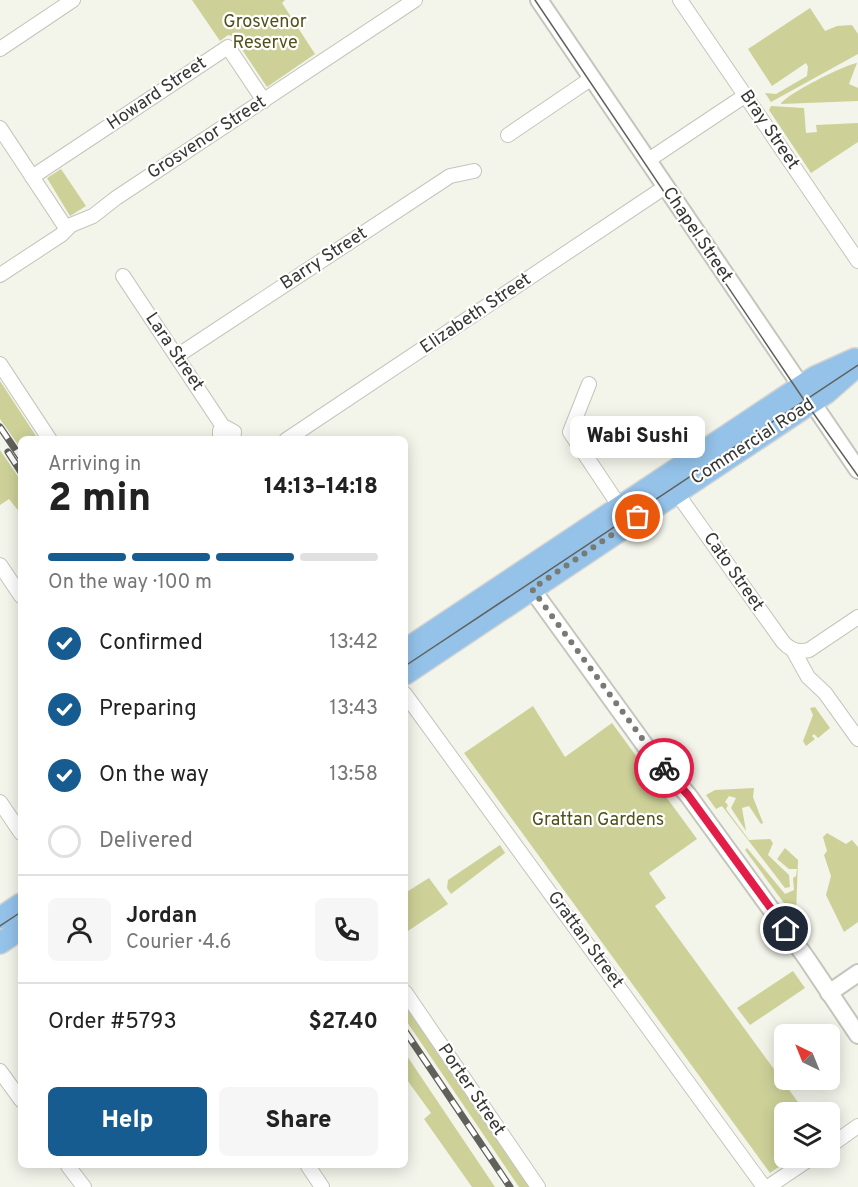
<!DOCTYPE html>
<html lang="en">
<head>
<meta charset="utf-8">
<style>
	body { margin:0; font-family:Overpass,sans-serif; background:#f6f6f6; color:#222; height:100vh; display:flex; flex-direction:column; font-size:22px; white-space:nowrap }
	* { box-sizing:border-box; margin:0 }
	p { font-size:20px; color:#767676 }
	.icon { flex:none; width:33px; height:33px; fill:none; stroke:currentColor; stroke-width:2; stroke-linecap:round; stroke-linejoin:round }
	.map { position:relative; flex:1; overflow:hidden }
	.sheet { position:absolute; left:18px; top:436px; width:390px; height:732px; display:flex; flex-direction:column; background:#fff; border-radius:9px; box-shadow:0 3px 15px #0003 }
	.sheet>* { flex:none }
	.needle { width:39px; rotate:317deg }
	.controls { position:absolute; left:774px; top:1024px; display:grid; gap:12px }
	.controls a { display:grid; place-items:center; width:66px; height:66px; border-radius:9px; background:#fff; box-shadow:0 3px 15px #0003; font-size:30px }
	.pin { position:absolute; display:grid; place-items:center; width:51px; height:51px; color:#fff; margin:-26px; border:3px solid #fff; border-radius:50%; box-shadow:0 2px 6px #0007 }
	.courier { position:absolute; display:grid; place-items:center; width:60px; height:60px; margin:-30px; border:4px solid #e11d48; border-radius:50%; background:#fff; color:#222; box-shadow:0 2px 8px #0007 }
	.bubble { position:absolute; height:42px; border-radius:9px; background:#fff; box-shadow:0 3px 15px #0003; font-size:20px; font-weight:800; line-height:42px; text-align:center }
	.head em { font-style:normal; font-weight:800 }
	.head div { display:flex; flex-direction:column-reverse }
	.head { display:flex; align-items:center; justify-content:space-between; height:102px; padding:0 30px }
	h1 { font-size:39px; font-weight:800; line-height:45px }
	.bar { display:grid; grid-template-columns:repeat(4,1fr); gap:9px 6px; align-content:center; height:72px; padding:0 30px }
	.bar i { height:8px; border-radius:4px; background:#e0e0e0 }
	.bar .active { background:#175c90 }
	.bar p { grid-column:span 4 }
	.line { display:flex; align-items:center; gap:15px; padding:0 30px; border-top:2px solid #e0e0e0 }
	.line div { flex:1 }
	.round { display:grid; place-items:center; flex:none; width:63px; height:63px; border-radius:9px; background:#f6f6f6 }
	ol { padding:0 30px; list-style:none }
	li { display:flex; align-items:center; gap:18px; height:66px }
	li p { margin-inline-start:auto }
	li .icon { padding:6px; border-radius:50%; background:#175c90; color:#fff; stroke-width:4 }
	li:last-child { color:#767676 }
	li i { width:33px; height:33px; border:3px solid #e0e0e0; border-radius:50% }
	.cta { display:flex; gap:12px; margin-top:auto; padding:12px 30px }
	.cta a { flex:1; height:69px; border-radius:9px; background:#175c90; color:#fff; font-size:24px; font-weight:800; line-height:69px; text-align:center }
	.cta a+a { background:#f6f6f6; color:#222 }
	.map>svg:first-child { display:block }
</style>
</head>
<body>
<div class="map">
<svg width="858" height="1187" viewBox="0 0 858 1187">
	<rect width="100%" height="100%" fill="#f3f4ea"/>
	<g fill="#cdd198">
		<polygon points="192,0 285,0 282,3 315,54 267,87 233,36 228,35 220,41"/>
		<polygon points="810,8 825,31 837,26 852,25 858,34 858,54 771,102 765,93 776,94 807,76 808,67 806,63 772,86 748,49"/>
		<path d="M 857,63 L 849,84 L 858,88 L 858,101 L 781,104 C 785,95 844,65 857,63 Z"/>
		<polygon points="771,106 804,108 806,133 817,132 816,125 858,123 858,142 811,173 769,110"/>
		<polygon points="61,169 86,206 70,216 47,178"/>
		<polygon points="0,381 38,439 21,440 21,449 0,419"/>
		<polygon points="0,450 21,481 21,514 9,499 0,505"/>
		<polygon points="533,706 565,757 612,723 697,839 649,873 666,898 655,906 806,1113 784,1113 784,1158 791,1158 770,1173 464,753"/>
		<polygon points="815,707 830,728 818,738 814,734 812,736 815,739 806,746 803,741 813,715 810,708"/>
		<polygon points="754,788 753,797 763,823 761,824 749,806 742,808 746,831 731,808 736,798 729,796 725,802 728,805 726,809 749,840 770,839 773,843 768,855 789,875 790,887 785,888 722,806 716,809 706,795 715,790"/>
		<polygon points="827,833 846,844 852,840 858,847 858,922 844,932 826,895 831,876 824,855 827,851 823,837"/>
		<polygon points="500,845 505,853 451,894 447,888 448,880"/>
		<polygon points="747,848 785,894 794,890 793,878 796,876 797,869 789,869 777,859 785,848 798,860 796,914 792,914 745,850"/>
		<polygon points="429,878 448,904 405,933 405,893"/>
		<polygon points="793,971 805,988 750,1025 737,1008"/>
		<polygon points="405,1002 530,1187 519,1187 405,1019"/>
		<polygon points="405,1053 495,1187 472,1187 424,1119 431,1113 405,1077"/>
	</g>
	<g fill="none" stroke-linecap="round" stroke-linejoin="round">
		<defs>
			<g id="minor">
				<polyline points="680,0 858,261"/>
				<polyline points="0,49 73,0"/>
				<polyline points="0,128 66,228"/>
				<polyline points="508,135 592,78"/>
				<polyline points="647,161 746,95"/>
				<polyline points="32,177 228,47 264,101"/>
				<polyline points="0,275 61,235 71,225 93,216 116,198 415,0"/>
				<polyline points="123,276 224,428"/>
				<polyline points="177,356 450,176 474,171"/>
				<polyline points="0,364 50,440"/>
				<polyline points="589,384 570,432 620,507"/>
				<polyline points="220,440 220,431 227,428 234,432 233,440"/>
				<polyline points="286,440 665,187"/>
				<path d="M 676,492 L 783,642 C 790,650 798,653 809,650 L 858,617"/>
				<polyline points="0,565 21,596"/>
				<polyline points="793,650 808,677 825,693 858,739"/>
				<polyline points="405,694 764,1187"/>
				<polyline points="0,802 21,833"/>
				<polyline points="405,992 538,1187"/>
				<polyline points="0,1071 21,1100"/>
				<polyline points="830,1146 858,1126"/>
				<polyline points="68,1166 84,1187"/>
				<polyline points="308,1166 322,1187"/>
				<polyline points="768,1187 811,1158"/>
			</g>
			<g id="tertiary">
				<polyline points="539,0 858,470"/>
				<polyline points="526,581 649,751 688,795 807,959 858,1035"/>
				<polyline points="829,993 858,973"/>
			</g>
			<g id="primary">
				<polyline points="405,650 815,377 855,359"/>
				<polyline points="405,674 826,393 858,365"/>
				<polyline points="0,918 21,904"/>
				<polyline points="0,943 21,929"/>
			</g>
		</defs>
		<use href="#minor" stroke="#c4c5bc" stroke-width="16"/>
		<use href="#tertiary" stroke="#c4c5bc" stroke-width="20"/>
		<use href="#primary" stroke="#d3d3d2" stroke-width="24"/>
		<use href="#minor" stroke="#fff" stroke-width="14"/>
		<use href="#tertiary" stroke="#fff" stroke-width="16"/>
		<use href="#primary" stroke="#94c2e9" stroke-width="21"/>
		<g stroke="#60615c" stroke-width="1.5">
			<polyline points="535,0 804,400 858,476"/>
			<polyline points="405,666 858,365"/>
			<polyline points="0,926 21,912"/>
		</g>
		<defs>
			<g id="rail">
				<polyline points="0,427 21,458"/>
				<polyline points="8,452 21,472"/>
				<polyline points="405,1031 510,1187"/>
			</g>
		</defs>
		<use href="#rail" stroke="#60615c" stroke-width="7"/>
		<use href="#rail" stroke="#fff" stroke-width="4.5" stroke-dasharray="14" stroke-linecap="butt"/>
	</g>
	<g fill="none" stroke-linecap="round" stroke-linejoin="round">
		<polyline stroke="#797a74" stroke-width="6" stroke-dasharray="0 10.8" points="638,517 532,589 664,768"/>
		<polyline stroke="#e11d48" stroke-width="8" points="664,768 688,795 786,929"/>
	</g>
	<g text-anchor="middle" dominant-baseline="central" stroke-width="4.5" stroke-linejoin="round" paint-order="stroke">
		<g font-size="18" fill="#505117" stroke="#fff">
			<text x="265" y="22">Grosvenor<tspan x="265" dy="21">Reserve</tspan></text>
			<text x="598" y="820">Grattan Gardens</text>
		</g>
		<g font-size="18" fill="#373834" stroke="#fff">
			<text transform="translate(157 94) rotate(-34)">Howard Street</text>
			<text transform="translate(769 130) rotate(56)">Bray Street</text>
			<text transform="translate(207 138) rotate(-33)">Grosvenor Street</text>
			<text transform="translate(697 235) rotate(56)">Chapel Street</text>
			<text transform="translate(324 259) rotate(-33)">Barry Street</text>
			<text transform="translate(476 314) rotate(-34)">Elizabeth Street</text>
			<text transform="translate(174 352) rotate(56)">Lara Street</text>
			<text transform="translate(753 442) rotate(-33)">Commercial Road</text>
			<text transform="translate(733 572) rotate(55)">Cato Street</text>
			<text transform="translate(585 940) rotate(54)">Grattan Street</text>
			<text transform="translate(471 1090) rotate(56)">Porter Street</text>
		</g>
	</g>
</svg>
<div class="controls">
<a><svg class="needle" viewBox="-14 -14 28 28"><path d="M0-13l5 13h-10z" fill="#e53935"/><path d="M0 13l5-13h-10z" fill="#767676"/></svg></a>
<a><svg class="icon" aria-label="layers" viewBox="0 0 24 24"><path d="M12 4l9 5-9 5-9-5zM3 14l9 5 9-5"/></svg></a>
</div>
<div class="pin" style="left:638px;top:517px;background:#ea580c"><svg class="icon" aria-label="bag" viewBox="0 0 24 24"><path d="M5 8h14l-1 12H6zM9 8a3 3 0 0 1 6 0"/></svg></div>
<div class="pin" style="left:786px;top:929px;background:#1f2937"><svg class="icon" aria-label="home" viewBox="0 0 24 24"><path d="M3 11l9-7 9 7M6 9v11h12V9"/></svg></div>
<div class="courier" style="left:664px;top:768px"><svg class="icon" aria-label="bike" viewBox="0 0 24 24"><circle cx="6" cy="16" r="4"/><circle cx="18" cy="16" r="4"/><path d="M6 16l4-8h5l3 8M10 8l3 8H6M13 5h3"/></svg></div>
<div class="bubble" style="left:570px;top:416px;width:135px">Wabi Sushi</div>
<section class="sheet">
<div class="head"><div><h1>2 min</h1><p>Arriving in</p></div><em>14:13–14:18</em></div>
<div class="bar"><i class="active"></i><i class="active"></i><i class="active"></i><i></i><p>On the way · 100 m</p></div>
<ol>
<li><svg class="icon" aria-label="check" viewBox="0 0 24 24"><path d="M5 12l5 5 9-10"/></svg>Confirmed<p>13:42</p></li>
<li><svg class="icon" aria-label="check" viewBox="0 0 24 24"><path d="M5 12l5 5 9-10"/></svg>Preparing<p>13:43</p></li>
<li><svg class="icon" aria-label="check" viewBox="0 0 24 24"><path d="M5 12l5 5 9-10"/></svg>On the way<p>13:58</p></li>
<li><i></i>Delivered</li>
</ol>
<div class="line" style="height:108px"><a class="round"><svg class="icon" aria-label="person" viewBox="0 0 24 24"><circle cx="12" cy="8" r="4"/><path d="M4 21q1-7 8-7t8 7"/></svg></a><div><b>Jordan</b><p>Courier · 4.6</p></div><a class="round"><svg class="icon" aria-label="phone" viewBox="0 0 24 24"><path d="M5 4h4l2 5-3 2q2 4 5 5l2-3 5 2v4C11 20 4 13 5 4z"/></svg></a></div>
<div class="line" style="height:78px"><div>Order #5793</div><b>$27.40</b></div>
<div class="cta"><a>Help</a><a>Share</a></div>
</section>
</div>
</body>
</html>
